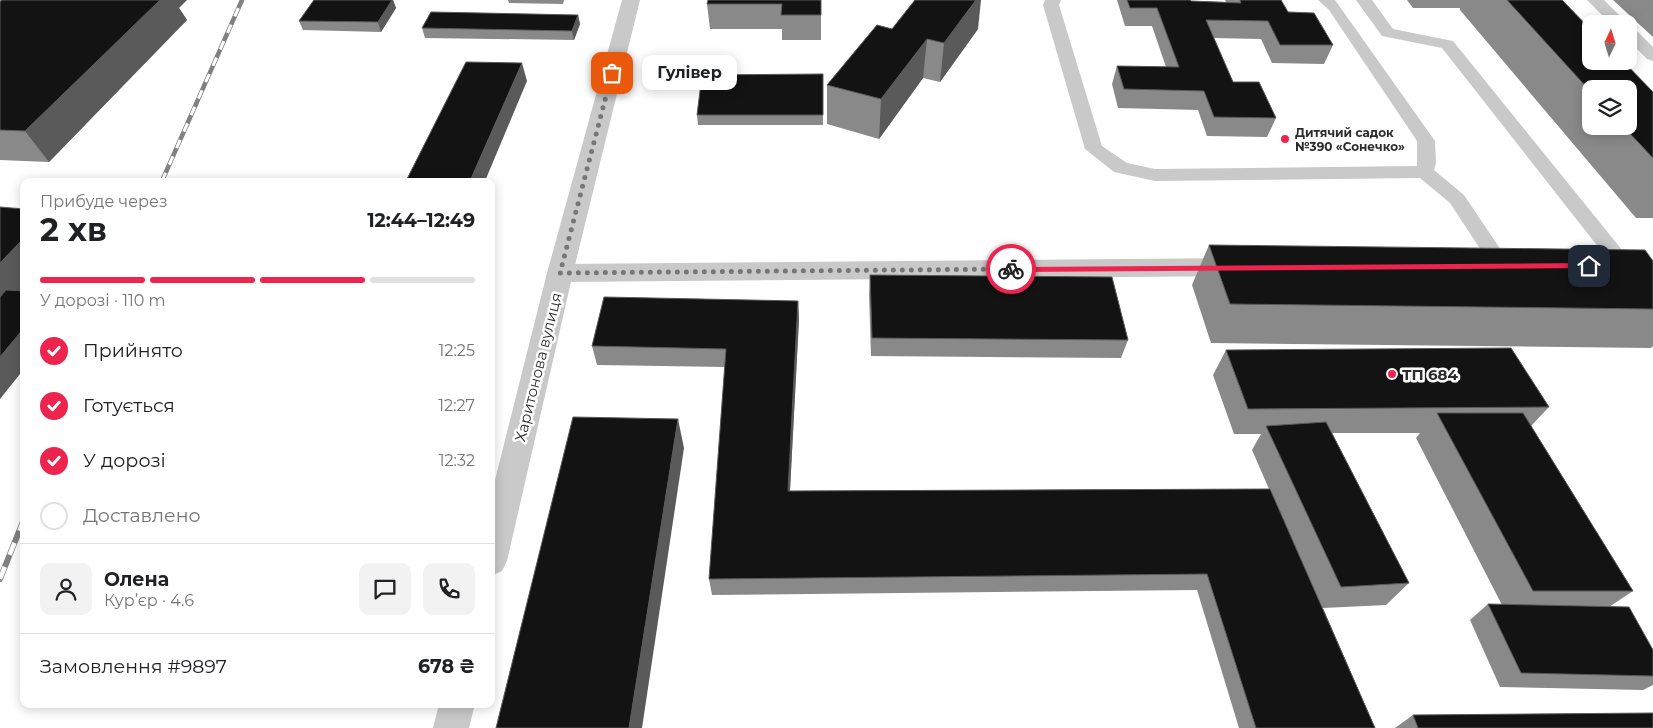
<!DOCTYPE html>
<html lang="uk">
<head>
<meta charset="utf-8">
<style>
	body { margin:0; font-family:Montserrat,sans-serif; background:#f2f2f2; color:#202124; height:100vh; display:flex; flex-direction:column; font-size:19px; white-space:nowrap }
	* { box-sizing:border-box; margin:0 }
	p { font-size:16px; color:#757577 }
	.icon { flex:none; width:28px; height:28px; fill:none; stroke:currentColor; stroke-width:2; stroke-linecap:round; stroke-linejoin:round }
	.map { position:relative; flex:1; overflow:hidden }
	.panel { position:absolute; left:20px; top:178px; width:475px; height:530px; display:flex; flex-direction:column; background:#fff; border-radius:10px; box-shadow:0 2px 12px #0003 }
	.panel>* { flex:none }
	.needle { width:32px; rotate:4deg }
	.fabs { position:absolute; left:1582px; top:15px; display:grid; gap:10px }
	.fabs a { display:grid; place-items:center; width:55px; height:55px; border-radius:10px; background:#fff; box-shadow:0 2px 12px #0003; font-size:25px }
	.pin { position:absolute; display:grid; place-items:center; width:42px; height:42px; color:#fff; margin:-21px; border-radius:10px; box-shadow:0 2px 8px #0006 }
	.courier { position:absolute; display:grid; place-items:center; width:50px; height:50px; margin:-25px; border:4px solid #ed244e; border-radius:50%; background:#fff; color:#222; box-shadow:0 1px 6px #0007 }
	.bubble { position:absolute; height:35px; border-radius:10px; background:#fff; box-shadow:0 2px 12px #0003; font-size:16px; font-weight:700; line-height:35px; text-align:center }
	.headline em { font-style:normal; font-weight:700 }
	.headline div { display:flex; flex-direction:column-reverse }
	.headline { display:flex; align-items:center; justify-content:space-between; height:85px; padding:0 20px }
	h1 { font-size:32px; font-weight:700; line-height:38px }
	.bar { display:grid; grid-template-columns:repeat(4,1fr); gap:8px 5px; align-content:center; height:60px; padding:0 20px }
	.bar i { height:6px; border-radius:4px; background:#e0e0e0 }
	.bar .current { background:#ed244e }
	.bar p { grid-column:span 4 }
	.line { display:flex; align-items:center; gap:12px; padding:0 20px; border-top:1px solid #e0e0e0 }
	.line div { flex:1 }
	.round { display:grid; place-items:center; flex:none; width:52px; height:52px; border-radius:10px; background:#f2f2f2 }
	ol { padding:0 20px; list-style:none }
	li { display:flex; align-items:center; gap:15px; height:55px }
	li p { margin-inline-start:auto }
	li .icon { padding:5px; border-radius:50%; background:#ed244e; color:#fff; stroke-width:4 }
	li:last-child { color:#757577 }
	li i { width:28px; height:28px; border:2px solid #e0e0e0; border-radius:50% }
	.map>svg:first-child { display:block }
</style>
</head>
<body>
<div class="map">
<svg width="1653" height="728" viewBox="0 0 1653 728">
	<rect width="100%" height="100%" fill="#fff"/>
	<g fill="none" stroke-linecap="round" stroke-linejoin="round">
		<g fill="#c9c9c9" fill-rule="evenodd">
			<polygon points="1045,0 1061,0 1059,5 1102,146 1127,163 1155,169 1417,166 1417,141 1329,10 1318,0 1335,0 1435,141 1436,163 1434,170 1464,195 1511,265 1508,270 1501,272 1494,270 1450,203 1420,178 1155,181 1114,172 1085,149 1043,5"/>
			<polygon points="1356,0 1372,0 1393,29 1453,41 1631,261 1634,266 1631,271 1624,273 1617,271 1442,48 1382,36"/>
			<polygon points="1587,0 1604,0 1628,24 1611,24"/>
			<polygon points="1629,27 1635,29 1653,47 1653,61 1647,59 1629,41"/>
		</g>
		<polygon fill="#c9c9c9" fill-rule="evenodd" points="1237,258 1246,261 1250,267 1246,273 1237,276 560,282 551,279 547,273 551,267 560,264"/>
		<g fill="#c9c9c9" fill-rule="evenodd">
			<polygon points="622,0 640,0 573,273 507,561 502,571 491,576 491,496 547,273"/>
			<polygon points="439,704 475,704 469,728 433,728"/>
		</g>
		<defs>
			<polyline id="rail-far1" points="162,181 242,0"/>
			<polyline id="rail" points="0,579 24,519"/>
		</defs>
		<use href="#rail-far1" stroke="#818181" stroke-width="4.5"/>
		<use href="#rail" stroke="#818181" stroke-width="6"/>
		<use href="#rail-far1" stroke="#fff" stroke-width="3" stroke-dasharray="9" stroke-linecap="butt"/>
		<use href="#rail" stroke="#fff" stroke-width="4.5" stroke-dasharray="13" stroke-linecap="butt"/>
	</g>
	<g fill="#898989" fill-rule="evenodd">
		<polygon points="0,0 179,8 187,20 49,162 0,160"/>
		<polygon points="314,0 393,0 396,8 381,32 303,30 299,21"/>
		<polygon points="508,0 564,0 563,4 509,3"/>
		<polygon points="821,0 821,40 782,40 782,29 710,29 707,4"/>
		<polygon points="1117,0 1190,0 1191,1 1226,2 1225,0 1281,0 1288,12 1333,45 1324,64 1272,63 1261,39 1214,38 1233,82 1276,118 1267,137 1207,136 1198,110 1118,108 1112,84 1117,66 1166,67 1152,26 1125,26"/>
		<path d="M 1407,0 L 1562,0 L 1653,92 L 1653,218 L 1636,218 L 1460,10 L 1460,8 L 1413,8 ZM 1591,89 L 1629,126 L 1591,126 Z"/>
		<polygon points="1613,0 1653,0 1653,37"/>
		<polygon points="578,15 580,24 574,40 425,38 422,28"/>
		<polygon points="892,29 978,29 940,82 923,78 879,139 827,124 827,85"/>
		<polygon points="823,74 823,125 698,125 697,115"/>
		<polygon points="1209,245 1653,261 1653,346 1651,348 1211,343 1192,285"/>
		<polygon points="870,275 1128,340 1121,358 871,356 869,294"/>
		<polygon points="798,301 799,319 790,491 1269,489 1252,450 1261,434 1234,434 1213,375 1226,350 1549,407 1531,426 1633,591 1609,607 1653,650 1653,685 1643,690 1500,687 1470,620 1488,604 1502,605 1416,438 1420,433 1332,433 1409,583 1386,605 1323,608 1375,728 1239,728 1197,590 712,595 709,579 725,367 597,365 592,346"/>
		<polygon points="1413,715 1653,728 1395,728"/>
	</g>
	<g fill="#5a5a5a">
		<polygon points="156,0 187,0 179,8 187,20 49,162 25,131"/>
		<polygon points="392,0 393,0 396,8 381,32 378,22"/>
		<polygon points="976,0 981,0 978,29 940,82 944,43"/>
		<polygon points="578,15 580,24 574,40 572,31"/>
		<polygon points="927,39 923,78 879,139 881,99"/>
		<polygon points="522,63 527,81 485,181 470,181"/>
		<polygon points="24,238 24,299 0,325 0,263"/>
		<polygon points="798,301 799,319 789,508 788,491"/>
		<polygon points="24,328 24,369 0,399 0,357"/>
		<polygon points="678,419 684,448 642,728 629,728"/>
	</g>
	<g fill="#131313" stroke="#5a5a5a">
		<polygon points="2,0 160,0 25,131 0,130 0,2"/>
		<polygon points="314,0 392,0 378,22 299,21"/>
		<polygon points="708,0 821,0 821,15 781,15 782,4 707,4"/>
		<polygon points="915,0 976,0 944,43 927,39 881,99 827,85 877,25 892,29"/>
		<polygon points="1127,0 1190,0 1191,1 1241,3 1240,0 1281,0 1288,12 1314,13 1333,45 1280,45 1268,21 1206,20 1233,82 1259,82 1276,118 1214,117 1204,91 1124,89 1117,66 1179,67 1157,8 1130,8"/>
		<polygon points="1507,0 1562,0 1591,30 1591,61 1623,61 1653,92 1653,158 1623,126 1629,126 1629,89 1591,89 1591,92"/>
		<polygon points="431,12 578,15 572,31 422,28"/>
		<polygon points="466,62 522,63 470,181 406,181"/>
		<polygon points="823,74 823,115 697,115 702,75"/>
		<polygon points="0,207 24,209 24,238 0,263"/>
		<polygon points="1209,245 1645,250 1653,261 1653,309 1230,304"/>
		<polygon points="870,275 1112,277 1128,340 872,338"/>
		<polygon points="6,290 24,291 24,328 0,357 0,297"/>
		<polygon points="604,297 798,301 788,491 1270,489 1375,728 1256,728 1207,574 709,579 726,349 592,346"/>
		<polygon points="1511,348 1549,407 1248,409 1226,350"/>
		<polygon points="1437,413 1523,413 1633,591 1533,591"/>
		<polygon points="573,417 678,419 629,728 496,728"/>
		<polygon points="1326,422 1409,583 1341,587 1266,426"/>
		<polygon points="1488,604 1629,607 1653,650 1653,676 1521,673"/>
		<polygon points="1653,713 1653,728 1418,728 1413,715"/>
	</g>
	<polygon fill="#ed244e" points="1589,263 1593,266 1589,268 1011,272 1008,269 1011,267"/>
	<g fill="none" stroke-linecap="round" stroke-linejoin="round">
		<polyline stroke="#767676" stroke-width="5" stroke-dasharray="0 9" points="612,73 560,273 1011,269"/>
	</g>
	<g fill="#ed244e" stroke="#fff" stroke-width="2">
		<circle cx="1285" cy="139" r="5"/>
		<circle cx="1392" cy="374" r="5"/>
	</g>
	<g text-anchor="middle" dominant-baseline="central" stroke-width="5" stroke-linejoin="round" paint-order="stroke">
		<g font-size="12" font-weight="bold" fill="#2c2c2c" stroke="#fff" text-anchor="start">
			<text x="1295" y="132">Дитячий садок<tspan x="1295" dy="14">№390 «Сонечко»</tspan></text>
		</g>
		<g font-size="15" fill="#2c2c2c" stroke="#fff">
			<text transform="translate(538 367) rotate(-76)">Харитонова вулиця</text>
		</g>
		<g font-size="15" font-weight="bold" fill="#2c2c2c" stroke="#fff" text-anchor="start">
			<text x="1402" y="374">ТП 684</text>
		</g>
	</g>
</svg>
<div class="fabs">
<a><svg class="needle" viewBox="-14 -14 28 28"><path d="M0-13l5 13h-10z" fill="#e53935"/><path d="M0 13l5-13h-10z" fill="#757577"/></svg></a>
<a><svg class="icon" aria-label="layers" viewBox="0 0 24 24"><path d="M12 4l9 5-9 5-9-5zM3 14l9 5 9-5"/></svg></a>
</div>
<div class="pin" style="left:612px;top:73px;background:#ea580c"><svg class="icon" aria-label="bag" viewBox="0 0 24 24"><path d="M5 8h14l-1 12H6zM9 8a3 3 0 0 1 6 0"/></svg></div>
<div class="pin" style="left:1589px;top:266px;background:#1f2937"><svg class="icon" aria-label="home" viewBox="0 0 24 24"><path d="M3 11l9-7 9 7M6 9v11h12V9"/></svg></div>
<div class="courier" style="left:1011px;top:269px"><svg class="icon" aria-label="bike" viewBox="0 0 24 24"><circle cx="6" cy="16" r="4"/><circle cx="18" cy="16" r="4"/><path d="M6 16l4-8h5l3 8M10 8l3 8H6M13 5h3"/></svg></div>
<div class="bubble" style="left:642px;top:55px;width:95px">Гулівер</div>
<section class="panel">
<div class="headline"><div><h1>2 хв</h1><p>Прибуде через</p></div><em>12:44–12:49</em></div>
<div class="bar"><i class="current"></i><i class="current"></i><i class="current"></i><i></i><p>У дорозі · 110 m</p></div>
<ol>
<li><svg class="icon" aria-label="check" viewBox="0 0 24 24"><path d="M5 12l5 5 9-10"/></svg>Прийнято<p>12:25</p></li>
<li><svg class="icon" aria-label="check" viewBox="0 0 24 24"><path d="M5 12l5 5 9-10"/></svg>Готується<p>12:27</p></li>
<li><svg class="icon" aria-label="check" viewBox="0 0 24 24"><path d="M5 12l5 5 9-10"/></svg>У дорозі<p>12:32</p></li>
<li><i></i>Доставлено</li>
</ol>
<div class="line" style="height:90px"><a class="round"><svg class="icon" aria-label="person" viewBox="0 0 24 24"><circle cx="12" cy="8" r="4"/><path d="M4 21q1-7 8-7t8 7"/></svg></a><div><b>Олена</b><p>Кур’єр · 4.6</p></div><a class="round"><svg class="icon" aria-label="chat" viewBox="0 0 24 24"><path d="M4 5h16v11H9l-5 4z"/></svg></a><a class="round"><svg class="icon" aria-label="phone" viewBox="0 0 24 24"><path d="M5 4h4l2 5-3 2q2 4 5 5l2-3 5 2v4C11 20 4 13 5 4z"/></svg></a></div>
<div class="line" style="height:65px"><div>Замовлення #9897</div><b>678 ₴</b></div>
</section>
</div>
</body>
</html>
